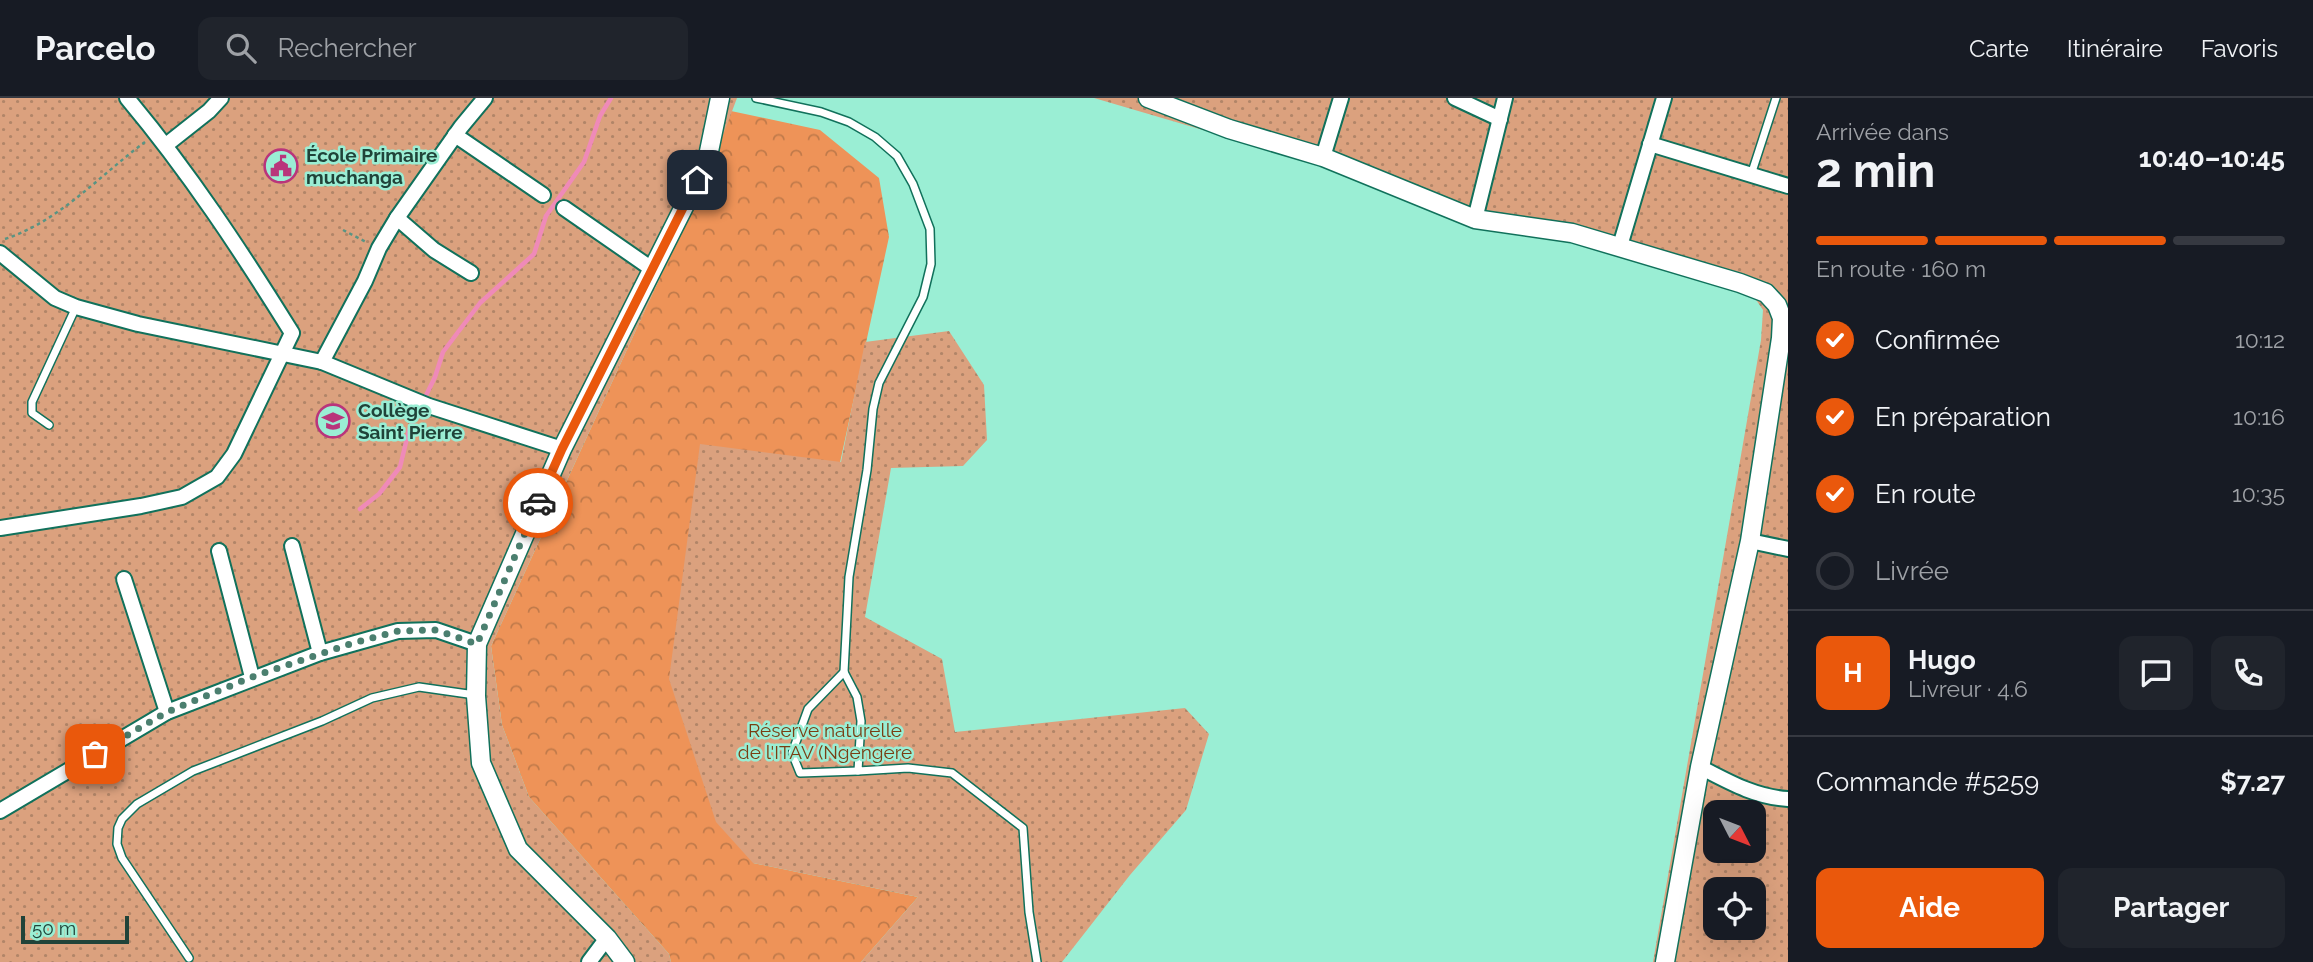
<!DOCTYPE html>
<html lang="fr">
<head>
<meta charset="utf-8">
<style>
	body { margin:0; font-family:Raleway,sans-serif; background:#20242c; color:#f1f3f6; height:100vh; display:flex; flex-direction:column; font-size:26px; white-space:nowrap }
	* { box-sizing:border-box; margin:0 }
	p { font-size:23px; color:#9ea1a6 }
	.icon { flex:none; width:38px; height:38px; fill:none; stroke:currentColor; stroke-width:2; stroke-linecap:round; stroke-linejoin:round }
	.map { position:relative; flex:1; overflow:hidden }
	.drawer { display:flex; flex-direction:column; background:#171b24; width:525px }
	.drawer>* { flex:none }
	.needle { width:46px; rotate:132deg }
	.tools { position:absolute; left:1703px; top:702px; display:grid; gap:14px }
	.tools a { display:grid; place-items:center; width:63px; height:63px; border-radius:14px; background:#171b24; box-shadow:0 7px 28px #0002; font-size:35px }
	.scale { position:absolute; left:21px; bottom:18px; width:108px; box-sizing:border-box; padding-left:7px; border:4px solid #204339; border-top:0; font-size:19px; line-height:24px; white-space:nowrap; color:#204339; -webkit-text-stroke:5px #9aeed4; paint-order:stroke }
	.pin { position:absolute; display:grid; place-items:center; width:60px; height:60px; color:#fff; margin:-30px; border-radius:14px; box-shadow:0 4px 10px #0006 }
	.courier { position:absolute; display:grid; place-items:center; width:70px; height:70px; margin:-35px; border:5px solid #ea580c; border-radius:50%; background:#fff; color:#222; box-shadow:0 2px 9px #0007 }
	.head em { font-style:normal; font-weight:700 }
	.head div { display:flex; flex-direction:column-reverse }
	.head { display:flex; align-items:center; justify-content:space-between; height:119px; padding:0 28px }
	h1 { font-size:46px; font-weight:700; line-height:52px }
	.bar { display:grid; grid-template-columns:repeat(4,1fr); gap:10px 7px; align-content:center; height:84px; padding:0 28px }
	.bar i { height:9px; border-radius:5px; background:#363941 }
	.bar .current { background:#ea580c }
	.bar p { grid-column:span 4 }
	.line { display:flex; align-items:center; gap:18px; padding:0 28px; border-top:2px solid #363941 }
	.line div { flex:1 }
	.round { display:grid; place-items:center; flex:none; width:74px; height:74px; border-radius:14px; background:#20242c }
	ol { padding:0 28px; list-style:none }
	li { display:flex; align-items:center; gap:21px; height:77px }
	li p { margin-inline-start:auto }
	li .icon { padding:7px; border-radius:50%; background:#ea580c; color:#fff; stroke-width:4 }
	li:last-child { color:#9ea1a6 }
	li i { width:38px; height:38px; border:4px solid #363941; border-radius:50% }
	.cta { display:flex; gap:14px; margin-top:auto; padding:14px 28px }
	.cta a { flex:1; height:80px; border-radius:14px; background:#ea580c; color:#fff; font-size:28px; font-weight:700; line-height:80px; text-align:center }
	.cta a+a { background:#20242c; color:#f1f3f6 }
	header { display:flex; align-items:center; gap:42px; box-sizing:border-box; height:98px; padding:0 35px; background:#171b24; border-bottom:2px solid #363941 }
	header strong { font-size:33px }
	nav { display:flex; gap:38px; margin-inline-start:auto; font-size:24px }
	.search { width:490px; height:63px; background:#20242c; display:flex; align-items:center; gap:18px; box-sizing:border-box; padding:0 24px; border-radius:14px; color:#9ea1a6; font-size:26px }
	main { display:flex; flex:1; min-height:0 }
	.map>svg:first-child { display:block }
</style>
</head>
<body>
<header>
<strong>Parcelo</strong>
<div class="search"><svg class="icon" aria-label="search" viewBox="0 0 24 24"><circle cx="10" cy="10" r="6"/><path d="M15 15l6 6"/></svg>Rechercher</div>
<nav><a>Carte</a><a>Itinéraire</a><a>Favoris</a></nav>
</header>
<main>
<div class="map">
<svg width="1788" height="864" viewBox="0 0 1788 864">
	<defs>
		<pattern id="forest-crowns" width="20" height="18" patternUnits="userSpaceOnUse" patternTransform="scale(1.75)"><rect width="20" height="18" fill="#ee9358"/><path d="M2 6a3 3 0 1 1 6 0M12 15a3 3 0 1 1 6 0" fill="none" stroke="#c07a4a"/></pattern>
		<pattern id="park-dots" width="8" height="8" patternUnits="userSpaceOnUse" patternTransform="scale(1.75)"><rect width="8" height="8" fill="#dba17e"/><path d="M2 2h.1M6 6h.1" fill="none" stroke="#b18568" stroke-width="1.8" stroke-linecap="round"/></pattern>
	</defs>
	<rect width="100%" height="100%" fill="#9aeed4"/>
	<polygon fill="url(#forest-crowns)" points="731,13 820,32 879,80 889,139 753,765 918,799 861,864 671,864 669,856 529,699 502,627 491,548 713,64"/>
	<g fill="url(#park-dots)" fill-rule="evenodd">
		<polygon points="0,0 737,0 713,64 491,548 502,627 529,699 669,856 671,864 0,864"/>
		<path d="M 1094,0 L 1788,0 L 1788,864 L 1653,864 L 1761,242 L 1763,212 L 1750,193 ZM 1715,714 L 1754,714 L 1754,752 L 1715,752 ZM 1715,791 L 1754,791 L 1754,830 L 1715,830 Z"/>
		<polygon points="949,233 984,287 987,342 963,368 891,370 865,519 942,561 955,634 1185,610 1209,636 1186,712 1130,777 1062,864 861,864 918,799 753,765 716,724 669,581 700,346 841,364 865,244"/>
	</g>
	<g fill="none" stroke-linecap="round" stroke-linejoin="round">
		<polyline stroke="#ef8ab8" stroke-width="4.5" points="360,411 379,396 400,369 409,332 435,279 443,254 480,205 534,156 546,118 584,64 600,18 611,0"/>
		<defs>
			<g id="service">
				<polyline points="756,0 821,14 849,24 875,39 897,58 913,86 930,131 931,166 923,199 879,285 873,311 867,372 849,479 844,574 857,599 861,623 858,673 908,670 952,675 1023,730 1029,814 1037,864"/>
				<polyline points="1751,77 1776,0"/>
				<polyline points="49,327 32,315 32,304 76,209"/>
				<polyline points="844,574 808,611 792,655 800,675 858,673"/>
				<polyline points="189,860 122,760 117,746 118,730 122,721 137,706 193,673 322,623 372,600 419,589 475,597"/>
			</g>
			<g id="minor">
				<polyline points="1455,0 1500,21"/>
				<polyline points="455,37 543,97"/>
				<polyline points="1650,46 1788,88"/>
				<polyline points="166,47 209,13 221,0"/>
				<polyline points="1323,59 1341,0"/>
				<polyline points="564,110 652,171"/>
				<polyline points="397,120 434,152 471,175"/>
				<polyline points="1475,121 1505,0"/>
				<polyline points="1620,148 1664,0"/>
				<polyline points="0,155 55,200 76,209 138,226 322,264 429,308 562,351"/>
				<polyline points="322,264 365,183 379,150 397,120 461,29 485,0"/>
				<path d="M 0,430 L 141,408 L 182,399 L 217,379 L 234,356 L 292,235 C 241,153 189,74 127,0"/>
				<polyline points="1750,443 1788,451"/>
				<polyline points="292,448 320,555"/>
				<polyline points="219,453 252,579"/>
				<polyline points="124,481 167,614"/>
				<path d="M 1700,669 C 1729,684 1755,699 1788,701"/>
				<polyline points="0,713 167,614 320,555 398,533 436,532 477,546"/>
				<polyline points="589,864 607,840"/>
			</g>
			<g id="tertiary">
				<polyline points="1148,0 1229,31 1323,59 1475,121 1572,135 1740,185 1766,195 1777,207 1782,220 1781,240 1750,443 1700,669 1665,864"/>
				<polyline points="625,864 607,840 518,751 481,665 476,598 477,546 562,351 707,63 720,0"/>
			</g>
		</defs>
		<use href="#service" stroke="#11715b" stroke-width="10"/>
		<use href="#minor" stroke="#11715b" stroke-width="18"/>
		<use href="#tertiary" stroke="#11715b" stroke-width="21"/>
		<g stroke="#5a9483" stroke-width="2.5" stroke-dasharray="3.5 3.5" stroke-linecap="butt">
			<polyline points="343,132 366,144"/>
			<path d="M 5,141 C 60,123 100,77 145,44"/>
		</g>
		<use href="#service" stroke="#fff" stroke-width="7"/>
		<use href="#minor" stroke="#fff" stroke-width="14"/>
		<use href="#tertiary" stroke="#fff" stroke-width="18"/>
	</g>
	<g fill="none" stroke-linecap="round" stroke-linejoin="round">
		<polyline stroke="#4b7f6f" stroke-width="7" stroke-dasharray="0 12.6" points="95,656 167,614 252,579 350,546 398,533 436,532 477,546 538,405"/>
		<polyline stroke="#ea580c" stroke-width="9" points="538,405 562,351 697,82"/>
	</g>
	<defs>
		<symbol id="civic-ring" viewBox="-11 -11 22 22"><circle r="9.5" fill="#9aeed4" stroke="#b9357b" stroke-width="1.5"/><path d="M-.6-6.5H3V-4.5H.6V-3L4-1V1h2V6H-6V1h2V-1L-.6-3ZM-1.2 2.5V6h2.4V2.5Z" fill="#b9357b"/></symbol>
		<symbol id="school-ring" viewBox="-11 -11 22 22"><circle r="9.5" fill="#9aeed4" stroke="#b9357b" stroke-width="1.5"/><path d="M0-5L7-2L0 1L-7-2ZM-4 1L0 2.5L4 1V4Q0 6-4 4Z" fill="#b9357b"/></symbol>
	</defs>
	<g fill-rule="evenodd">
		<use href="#civic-ring" x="262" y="49" width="38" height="38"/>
		<use href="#school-ring" x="314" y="304" width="38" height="38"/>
	</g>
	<g text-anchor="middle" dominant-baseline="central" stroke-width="5" stroke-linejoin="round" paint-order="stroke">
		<g font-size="19" font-weight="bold" fill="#204339" stroke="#9aeed4" text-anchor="start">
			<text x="306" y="57">École Primaire<tspan x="306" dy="22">muchanga</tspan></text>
			<text x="358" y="312">Collège<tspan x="358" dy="22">Saint Pierre</tspan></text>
		</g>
		<g font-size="19" fill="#793e13" stroke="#9aeed4">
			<text x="825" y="632">Réserve naturelle<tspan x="825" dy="22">de l'ITAV (Ngengere</tspan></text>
		</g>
	</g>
</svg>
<div class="tools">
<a><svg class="needle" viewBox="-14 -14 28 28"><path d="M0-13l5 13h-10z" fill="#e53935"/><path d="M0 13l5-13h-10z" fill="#9ea1a6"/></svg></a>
<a><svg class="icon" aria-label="locate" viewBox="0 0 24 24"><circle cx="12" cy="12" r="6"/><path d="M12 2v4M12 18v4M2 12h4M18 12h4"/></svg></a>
</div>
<div class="scale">50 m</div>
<div class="pin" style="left:95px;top:656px;background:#ea580c"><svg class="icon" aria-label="bag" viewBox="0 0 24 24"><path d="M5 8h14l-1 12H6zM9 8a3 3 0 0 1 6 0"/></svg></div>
<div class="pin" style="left:697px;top:82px;background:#1f2937"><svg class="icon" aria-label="home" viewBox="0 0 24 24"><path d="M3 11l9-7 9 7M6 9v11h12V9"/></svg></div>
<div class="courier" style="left:538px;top:405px"><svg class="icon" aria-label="car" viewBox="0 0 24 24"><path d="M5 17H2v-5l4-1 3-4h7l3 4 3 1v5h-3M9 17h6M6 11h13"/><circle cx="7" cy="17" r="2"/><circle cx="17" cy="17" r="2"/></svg></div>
</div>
<section class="drawer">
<div class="head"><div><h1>2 min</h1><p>Arrivée dans</p></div><em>10:40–10:45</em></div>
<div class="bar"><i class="current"></i><i class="current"></i><i class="current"></i><i></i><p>En route · 160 m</p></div>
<ol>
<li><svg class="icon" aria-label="check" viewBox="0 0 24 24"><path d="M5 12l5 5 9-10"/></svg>Confirmée<p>10:12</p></li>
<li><svg class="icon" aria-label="check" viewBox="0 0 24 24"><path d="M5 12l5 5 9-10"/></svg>En préparation<p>10:16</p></li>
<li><svg class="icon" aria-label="check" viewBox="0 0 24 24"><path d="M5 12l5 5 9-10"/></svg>En route<p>10:35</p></li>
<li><i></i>Livrée</li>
</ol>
<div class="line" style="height:126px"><b class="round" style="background:#ea580c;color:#fff">H</b><div><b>Hugo</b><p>Livreur · 4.6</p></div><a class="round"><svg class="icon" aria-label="chat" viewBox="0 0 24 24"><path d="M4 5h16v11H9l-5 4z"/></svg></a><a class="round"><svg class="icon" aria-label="phone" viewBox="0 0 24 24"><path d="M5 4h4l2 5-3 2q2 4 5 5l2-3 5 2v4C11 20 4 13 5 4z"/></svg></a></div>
<div class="line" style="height:91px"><div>Commande #5259</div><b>$7.27</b></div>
<div class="cta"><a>Aide</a><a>Partager</a></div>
</section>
</main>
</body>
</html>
